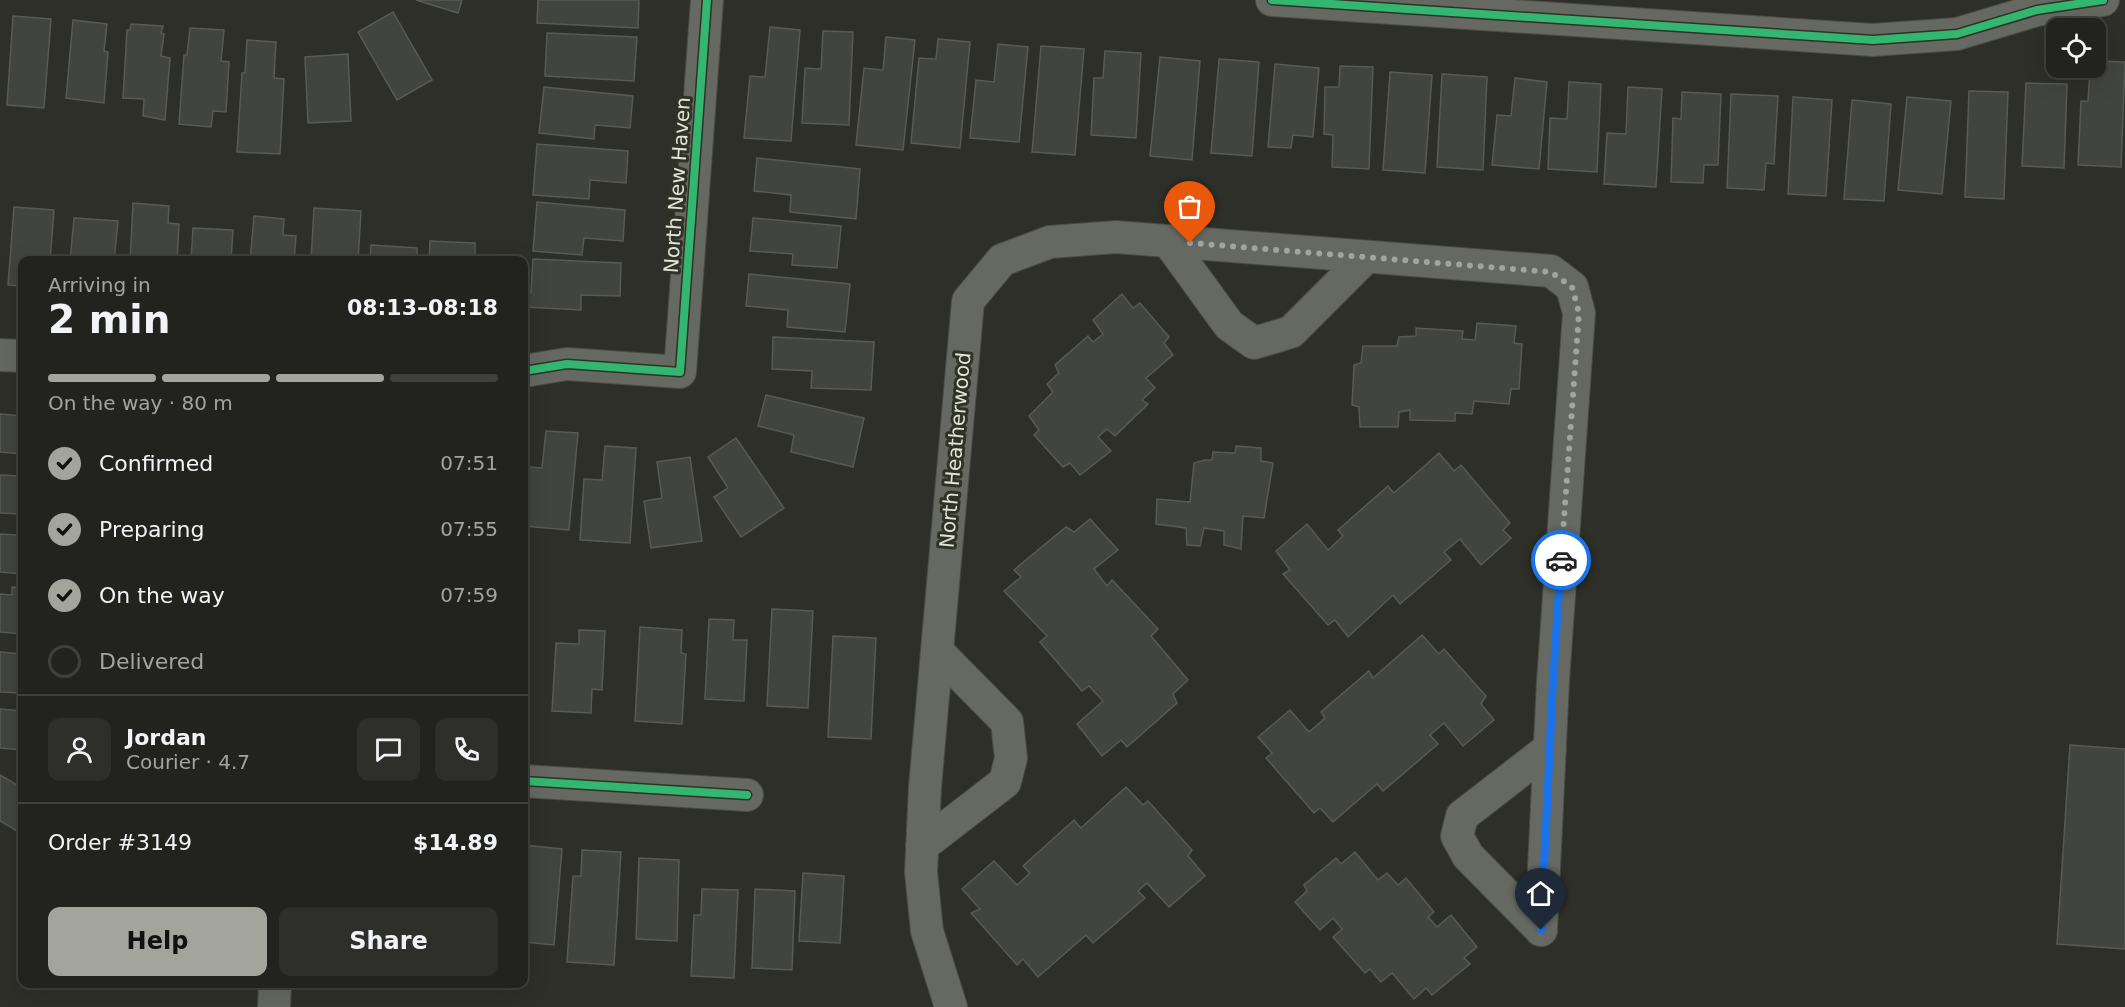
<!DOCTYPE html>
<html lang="en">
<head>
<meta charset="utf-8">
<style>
	body { margin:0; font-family:"DejaVu Sans",sans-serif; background:#2e2f2b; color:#f1f3f6; height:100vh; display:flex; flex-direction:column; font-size:22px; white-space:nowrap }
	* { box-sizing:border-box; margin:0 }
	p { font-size:20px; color:#a2a4a4 }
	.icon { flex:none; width:33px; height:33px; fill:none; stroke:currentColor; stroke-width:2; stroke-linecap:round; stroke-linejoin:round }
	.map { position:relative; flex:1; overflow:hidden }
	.panel { position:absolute; left:18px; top:256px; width:510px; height:732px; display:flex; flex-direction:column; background:#22231e; border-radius:12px; box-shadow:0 6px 24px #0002,0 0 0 2px #3f403c }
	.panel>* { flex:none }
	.controls { position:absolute; left:2046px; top:18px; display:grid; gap:12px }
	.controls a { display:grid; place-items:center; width:60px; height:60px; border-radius:12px; background:#22231e; box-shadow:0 6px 24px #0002,0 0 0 2px #3f403c; font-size:30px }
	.pin { position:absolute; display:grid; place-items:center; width:51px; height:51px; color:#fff; margin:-62px -26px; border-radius:50% 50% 50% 0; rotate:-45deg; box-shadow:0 0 6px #0007 }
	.pin .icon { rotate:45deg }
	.courier { position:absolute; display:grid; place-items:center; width:60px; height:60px; margin:-30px; border:4px solid #1a73e8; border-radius:50%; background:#fff; color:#222; box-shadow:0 2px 8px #0007 }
	.head em { font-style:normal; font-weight:800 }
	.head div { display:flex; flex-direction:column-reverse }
	.head { display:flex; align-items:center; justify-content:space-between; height:102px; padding:0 30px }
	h1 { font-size:39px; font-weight:800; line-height:45px }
	.bar { display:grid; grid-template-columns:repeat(4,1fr); gap:9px 6px; align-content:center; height:72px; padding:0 30px }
	.bar i { height:8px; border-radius:4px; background:#3f403c }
	.bar .selected { background:#a3a59c }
	.bar p { grid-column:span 4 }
	.line { display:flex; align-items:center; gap:15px; padding:0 30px; border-top:2px solid #3f403c }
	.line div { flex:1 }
	.round { display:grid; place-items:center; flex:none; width:63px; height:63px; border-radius:12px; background:#2e2f2b }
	ol { padding:0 30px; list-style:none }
	li { display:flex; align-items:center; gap:18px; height:66px }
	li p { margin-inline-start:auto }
	li .icon { padding:6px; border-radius:50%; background:#a3a59c; color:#111; stroke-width:4 }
	li:last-child { color:#a2a4a4 }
	li i { width:33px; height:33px; border:3px solid #3f403c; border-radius:50% }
	.primary-button { display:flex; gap:12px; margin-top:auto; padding:12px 30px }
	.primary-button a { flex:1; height:69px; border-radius:12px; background:#a3a59c; color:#111; font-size:24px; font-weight:800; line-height:69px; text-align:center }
	.primary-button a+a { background:#2e2f2b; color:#f1f3f6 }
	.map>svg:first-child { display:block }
</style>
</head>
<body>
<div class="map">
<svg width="2125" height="1007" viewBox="0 0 2125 1007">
	<rect width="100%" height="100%" fill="#2e2f28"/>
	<g fill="#42453f" stroke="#585a55" stroke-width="1.5">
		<polygon points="416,0 462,0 458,13"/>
		<polygon points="538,0 639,0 638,28 537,23"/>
		<polygon points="393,12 432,80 397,100 358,32"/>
		<polygon points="13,16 51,19 44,108 7,105"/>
		<polygon points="73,20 107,24 104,51 108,52 104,103 66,98"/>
		<polygon points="131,24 163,26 161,33 164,34 161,56 170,58 165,120 143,116 144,99 123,98 127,30 130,30"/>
		<polygon points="770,27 800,30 791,141 744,138 750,76 765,77"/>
		<polygon points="190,28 224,30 221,61 229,62 226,112 213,111 211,127 179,124 184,55 187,55"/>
		<polygon points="823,31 853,32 849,125 802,123 805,68 821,69"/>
		<polygon points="547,33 637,37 634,81 545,76"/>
		<polygon points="886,37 915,40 903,150 856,145 864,68 883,70"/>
		<polygon points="938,39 970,42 960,148 911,143 919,58 936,59"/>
		<polygon points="247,40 276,42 274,78 284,79 280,154 237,152 242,73 245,73"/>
		<polygon points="998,44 1028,47 1019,142 970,138 976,80 994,82"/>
		<polygon points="1041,46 1084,49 1075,155 1032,152"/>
		<polygon points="1105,51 1141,53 1136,138 1091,135 1094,78 1103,78"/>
		<polygon points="348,54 351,121 308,123 305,57"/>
		<polygon points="1160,57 1200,61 1192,160 1150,156"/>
		<polygon points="1219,59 1259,62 1252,156 1211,153"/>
		<polygon points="2096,61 2125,62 2121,167 2078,165 2081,101 2088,101 2090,68 2096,68"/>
		<polygon points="1275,64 1319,68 1313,137 1293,135 1291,148 1268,147"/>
		<polygon points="1340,66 1373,67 1369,169 1332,167 1333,135 1324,134 1325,87 1339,87"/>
		<polygon points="1390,72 1432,75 1425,173 1383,170"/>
		<polygon points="1442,74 1487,77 1483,170 1437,167"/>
		<polygon points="1515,78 1547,82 1539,169 1492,165 1497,115 1511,116"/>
		<polygon points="1569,82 1601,84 1597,172 1548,169 1550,118 1567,119"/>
		<polygon points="2026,83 2067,84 2064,168 2022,166"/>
		<polygon points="544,87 633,96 630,128 595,125 594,139 539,133"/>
		<polygon points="1628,87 1662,89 1656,187 1604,184 1607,133 1626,134"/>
		<polygon points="1969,91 2008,92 2004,199 1965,197"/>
		<polygon points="1682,92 1721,94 1718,165 1704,165 1703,183 1671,182 1673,118 1681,119"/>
		<polygon points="1731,94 1778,96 1774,164 1766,163 1764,190 1727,188"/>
		<polygon points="1793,97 1832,100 1826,196 1788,194"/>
		<polygon points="1907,97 1951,101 1942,194 1898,190"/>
		<polygon points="1852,100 1891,104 1884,201 1844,199"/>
		<polygon points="537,144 628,151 626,183 590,180 589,199 533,195"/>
		<polygon points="757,158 860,169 856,219 790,212 791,195 754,191"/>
		<polygon points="537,202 625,210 623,241 584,238 582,255 533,251"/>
		<polygon points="133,203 169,206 168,223 179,224 177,261 130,261"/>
		<polygon points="14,207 54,210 50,261 22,261 22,286 8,285"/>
		<polygon points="314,208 361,211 358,261 311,261"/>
		<polygon points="254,216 284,219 283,235 296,236 294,261 250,261"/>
		<polygon points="74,218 118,221 114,261 70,261"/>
		<polygon points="753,218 841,226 837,268 792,265 793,254 750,251"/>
		<polygon points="193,228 233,230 231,261 191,261"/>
		<polygon points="430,241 475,243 475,261 429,261"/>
		<polygon points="371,245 417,248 417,261 370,261"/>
		<polygon points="533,259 621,263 620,296 581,295 581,310 524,307 524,292 531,292"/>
		<polygon points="749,274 850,284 845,332 787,327 788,310 746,306"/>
		<polygon points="1122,294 1133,308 1140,303 1169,337 1164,343 1173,355 1146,378 1155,388 1142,400 1148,404 1115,436 1107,429 1098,437 1111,451 1080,475 1070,463 1063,467 1034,435 1039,430 1029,416 1053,392 1047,384 1059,373 1055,365 1088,336 1093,342 1103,334 1093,320"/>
		<polygon points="1477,323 1516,326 1514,343 1522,344 1519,389 1511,389 1509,404 1474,401 1472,414 1455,413 1455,421 1410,420 1410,410 1399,412 1398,427 1360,427 1359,407 1352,405 1354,365 1361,363 1363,346 1397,346 1399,337 1416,336 1416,328 1463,331 1462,339 1475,340"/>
		<polygon points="773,337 874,342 871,390 811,388 812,371 772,369"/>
		<polygon points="766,395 864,418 853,467 791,452 794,435 758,426"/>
		<polygon points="0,414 22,416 22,454 0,452"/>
		<polygon points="546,431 578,433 569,530 524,526 529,467 542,468"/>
		<polygon points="736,438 784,508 741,537 714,497 728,488 708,457"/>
		<polygon points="605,446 636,448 630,543 580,540 584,479 602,480"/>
		<polygon points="1236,446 1261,448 1261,461 1273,463 1264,518 1243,516 1241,549 1224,545 1224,531 1204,528 1200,546 1187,545 1186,528 1156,524 1157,499 1190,502 1194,463 1205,460 1212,460 1213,452 1235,453"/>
		<polygon points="1439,453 1454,471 1461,465 1510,523 1503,530 1511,538 1481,565 1460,539 1444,552 1451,560 1400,604 1393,595 1348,637 1335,620 1328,625 1283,574 1290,570 1276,551 1307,524 1328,550 1343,536 1338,530 1388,486 1394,493"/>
		<polygon points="690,457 702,541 651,548 644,501 662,498 657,462"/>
		<polygon points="20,467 22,468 22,514 0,513 0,475 20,476"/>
		<polygon points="1090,519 1118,550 1094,569 1107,586 1112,580 1158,629 1151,636 1188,680 1173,694 1177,703 1127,747 1121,740 1102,756 1077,724 1103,701 1089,686 1082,691 1040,642 1047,636 1004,591 1021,577 1014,570 1066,527 1074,532"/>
		<polygon points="18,527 22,527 22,574 0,572 0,534 17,535"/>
		<polygon points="12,587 22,588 22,634 0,632 0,594 12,595"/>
		<polygon points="772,609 813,611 808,708 767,706"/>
		<polygon points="709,619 734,620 733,640 747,640 744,701 705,699"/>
		<polygon points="640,627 682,630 681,653 686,654 682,724 635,721"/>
		<polygon points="579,630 605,631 602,690 592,689 591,713 552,711 556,643 579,644"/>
		<polygon points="1422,635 1439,654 1444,649 1486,696 1481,704 1494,720 1463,746 1444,723 1430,735 1438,744 1383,791 1377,784 1333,822 1320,808 1314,813 1266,758 1272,753 1258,737 1290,710 1309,732 1325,718 1321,712 1369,671 1373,678"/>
		<polygon points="833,636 876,638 871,739 828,737"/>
		<polygon points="0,652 22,654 22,693 0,692"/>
		<polygon points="0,709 22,711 22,750 0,748"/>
		<polygon points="2070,745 2125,749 2125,949 2057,944"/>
		<polygon points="0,775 22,788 22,834 0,821"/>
		<polygon points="1126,787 1143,805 1148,801 1192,850 1188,856 1205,876 1169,907 1147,883 1138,891 1145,898 1093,943 1086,935 1038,977 1023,959 1017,965 971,913 980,909 962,889 994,861 1017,885 1030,873 1023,866 1074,820 1081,828"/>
		<polygon points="524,845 562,849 554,945 524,942"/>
		<polygon points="582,850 621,852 614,965 567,962 573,876 581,876"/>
		<polygon points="1355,852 1378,880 1387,873 1398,885 1406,878 1434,912 1428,917 1437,927 1451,915 1477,947 1464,958 1470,964 1432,995 1426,988 1414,999 1392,973 1381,982 1370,969 1365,973 1333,937 1342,929 1333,918 1320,930 1295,902 1307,891 1304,885 1336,858 1341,864"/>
		<polygon points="639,858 679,860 677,941 636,939"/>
		<polygon points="803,873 844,876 840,943 799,941"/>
		<polygon points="702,889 738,890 734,978 691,976 694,915 701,915"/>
		<polygon points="755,889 795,891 792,970 752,968"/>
	</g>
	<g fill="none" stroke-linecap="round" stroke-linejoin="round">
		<defs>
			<g id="minor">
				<polyline points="1272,0 1873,40 1957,34 2037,10 2103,0"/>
				<polyline points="1168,241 1229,325 1254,343 1291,332 1366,257"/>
				<polyline points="0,355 22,356"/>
				<polyline points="524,371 567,364 680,372 707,0"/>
				<polyline points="524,781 747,795"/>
				<polyline points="922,846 1005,782 1011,758 1007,722 937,651"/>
				<polyline points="1541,930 1468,856 1457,836 1462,816 1550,748"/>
				<polyline points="274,1007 275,984"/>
				<polyline points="951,1007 927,931 921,872 925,787 968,301 1002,260 1050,242 1116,237 1551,271 1572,287 1579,313 1553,681 1541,930"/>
			</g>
		</defs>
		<use href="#minor" stroke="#4b4c45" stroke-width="34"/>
		<use href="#minor" stroke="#666862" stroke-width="32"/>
		<defs>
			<g id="cycleway">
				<polyline points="1272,0 1873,40 1957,34 2037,10 2103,0"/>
				<polyline points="524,371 567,364 680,372 707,0"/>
				<polyline points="524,781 747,795"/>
			</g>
		</defs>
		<use href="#cycleway" stroke="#2f3225" stroke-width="11"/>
		<use href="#cycleway" stroke="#33b770" stroke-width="8"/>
	</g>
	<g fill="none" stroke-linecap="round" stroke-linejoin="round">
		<polyline stroke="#a3a59c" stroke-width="6" stroke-dasharray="0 10.8" points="1190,243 1551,272 1572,287 1579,313 1561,560"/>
		<polyline stroke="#1a73e8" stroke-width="8" points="1541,930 1553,681 1561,560"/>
	</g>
	<g text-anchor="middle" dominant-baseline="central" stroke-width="6" stroke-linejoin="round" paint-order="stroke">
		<g font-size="20" fill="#e2e4db" stroke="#2f3225">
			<text transform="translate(677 185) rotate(-86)">North New Haven</text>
			<text transform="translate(955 450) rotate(-85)">North Heatherwood</text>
		</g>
	</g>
</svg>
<div class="controls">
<a><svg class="icon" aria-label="locate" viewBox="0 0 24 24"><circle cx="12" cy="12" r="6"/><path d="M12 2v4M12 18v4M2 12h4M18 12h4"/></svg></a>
</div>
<div class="pin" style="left:1190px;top:243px;background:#ea580c"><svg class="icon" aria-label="bag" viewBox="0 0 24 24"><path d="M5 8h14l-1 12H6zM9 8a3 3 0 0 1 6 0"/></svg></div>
<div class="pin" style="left:1541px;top:930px;background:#1f2937"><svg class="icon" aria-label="home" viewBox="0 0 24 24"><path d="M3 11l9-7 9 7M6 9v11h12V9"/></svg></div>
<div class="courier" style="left:1561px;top:560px"><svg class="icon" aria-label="car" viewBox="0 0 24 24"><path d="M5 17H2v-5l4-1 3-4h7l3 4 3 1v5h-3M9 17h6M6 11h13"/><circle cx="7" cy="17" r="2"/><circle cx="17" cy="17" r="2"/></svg></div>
<section class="panel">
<div class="head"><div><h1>2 min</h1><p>Arriving in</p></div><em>08:13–08:18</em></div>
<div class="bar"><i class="selected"></i><i class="selected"></i><i class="selected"></i><i></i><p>On the way · 80 m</p></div>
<ol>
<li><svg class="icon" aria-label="check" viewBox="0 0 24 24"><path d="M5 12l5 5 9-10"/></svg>Confirmed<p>07:51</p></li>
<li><svg class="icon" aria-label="check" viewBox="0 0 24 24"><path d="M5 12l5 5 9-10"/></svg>Preparing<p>07:55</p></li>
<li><svg class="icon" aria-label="check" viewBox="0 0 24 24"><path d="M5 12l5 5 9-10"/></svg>On the way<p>07:59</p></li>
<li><i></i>Delivered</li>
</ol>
<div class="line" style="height:108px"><a class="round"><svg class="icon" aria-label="person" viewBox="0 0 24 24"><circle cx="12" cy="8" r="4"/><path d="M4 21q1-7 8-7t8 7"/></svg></a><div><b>Jordan</b><p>Courier · 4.7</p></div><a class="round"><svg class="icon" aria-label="chat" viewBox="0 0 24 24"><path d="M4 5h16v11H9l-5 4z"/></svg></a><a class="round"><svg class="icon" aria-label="phone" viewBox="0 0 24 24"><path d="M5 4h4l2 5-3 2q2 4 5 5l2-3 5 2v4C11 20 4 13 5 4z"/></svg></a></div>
<div class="line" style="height:78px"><div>Order #3149</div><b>$14.89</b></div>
<div class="primary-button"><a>Help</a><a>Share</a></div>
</section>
</div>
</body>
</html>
